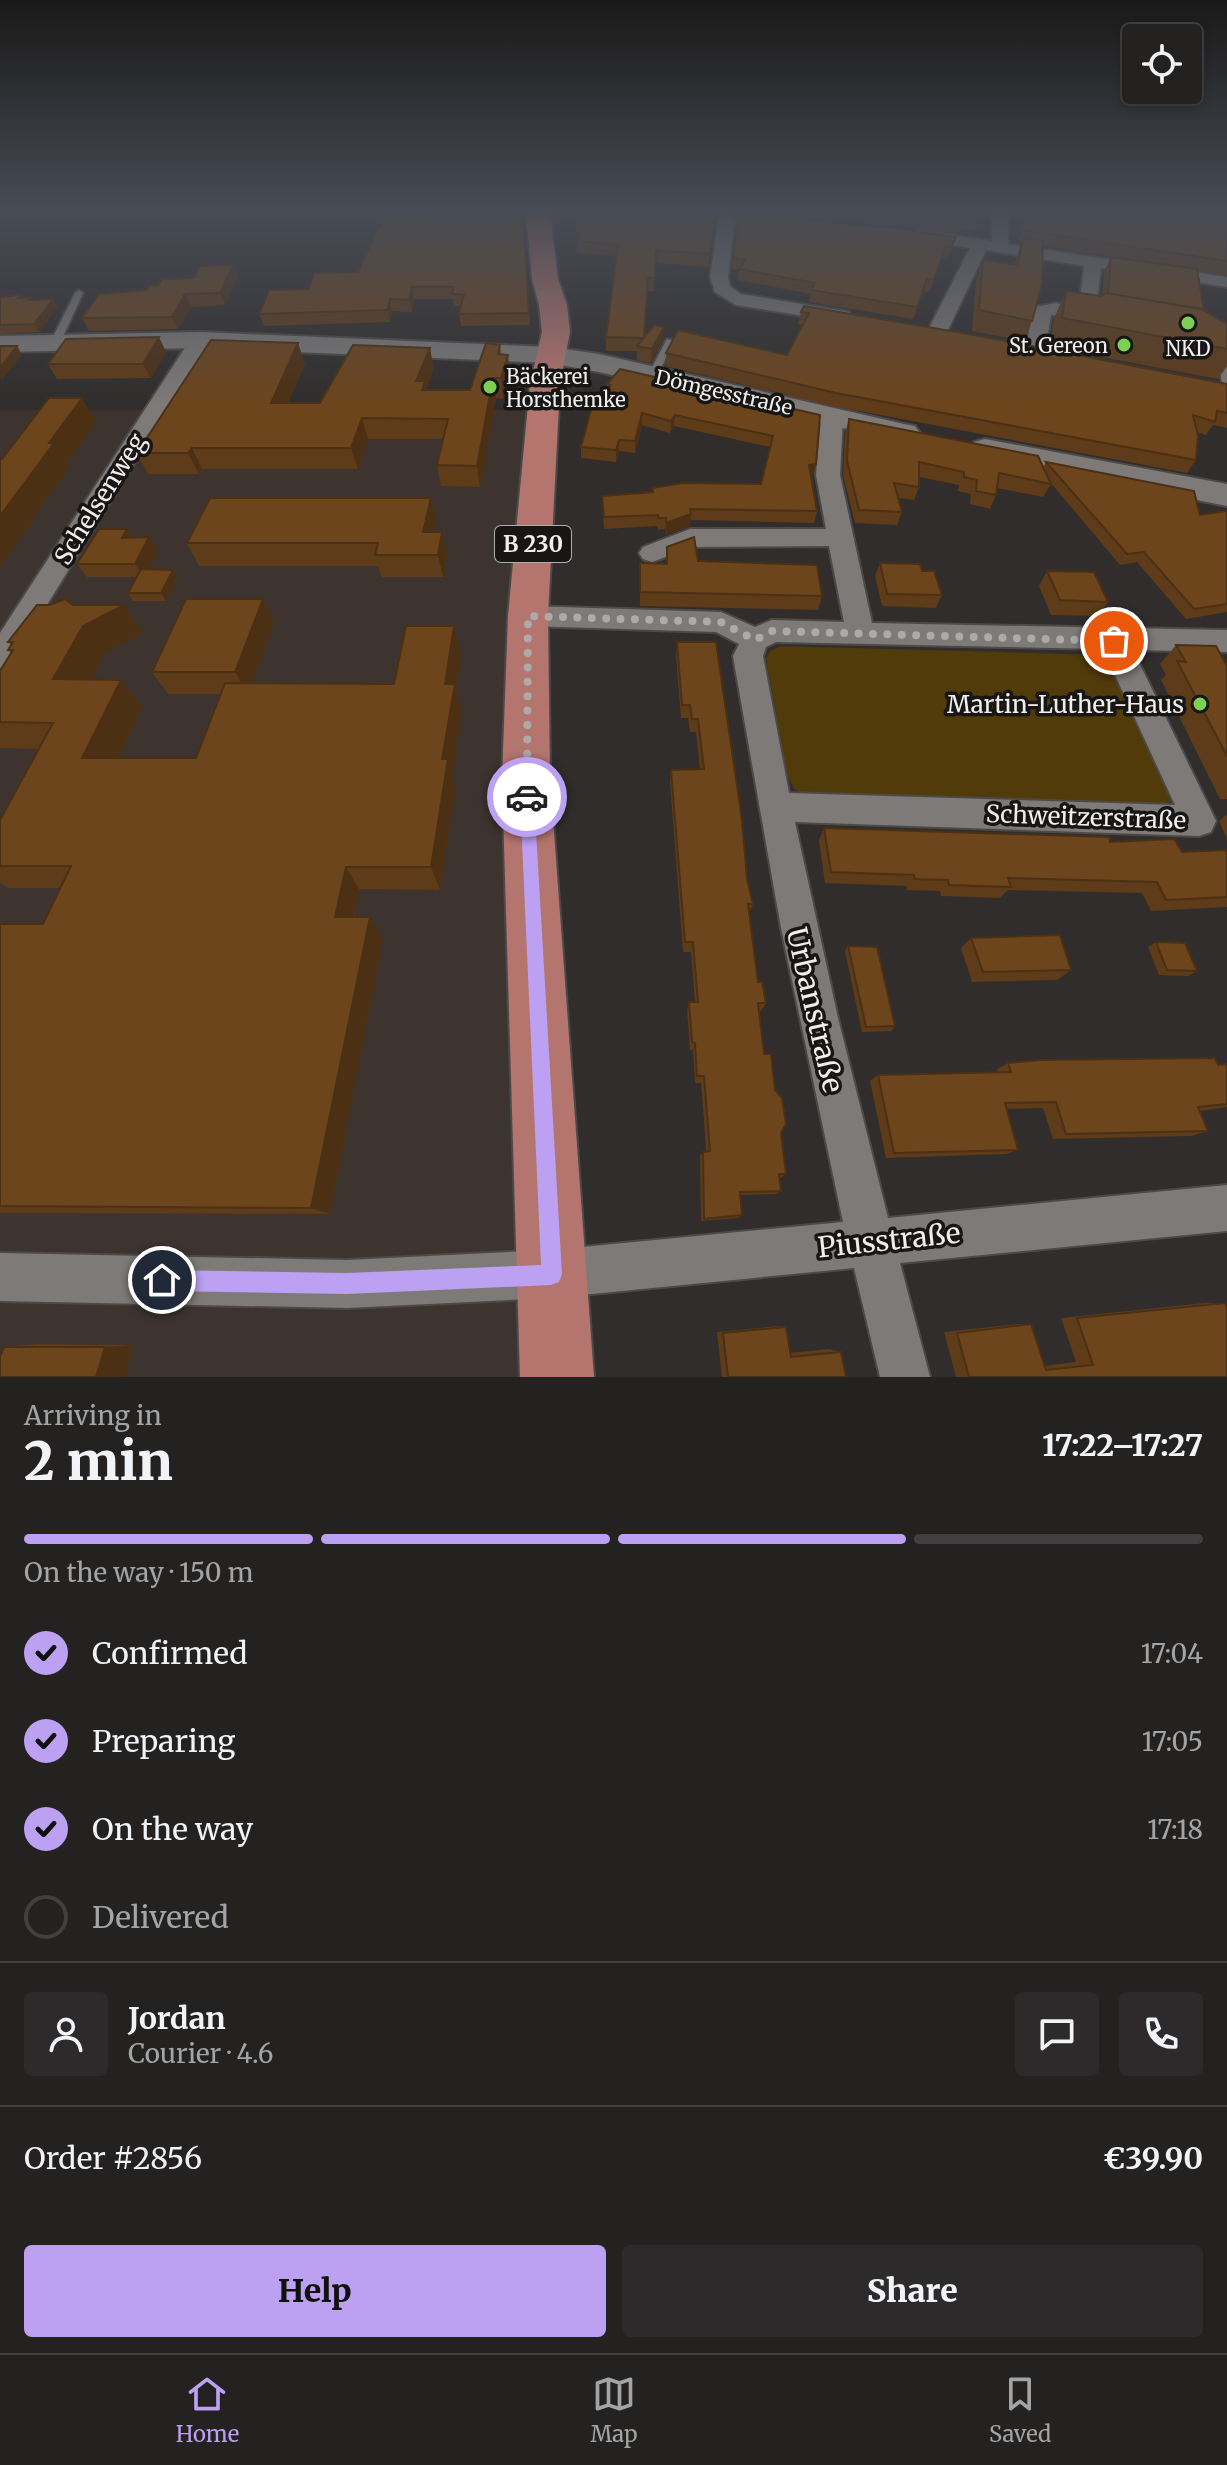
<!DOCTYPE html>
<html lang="en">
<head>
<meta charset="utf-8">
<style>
	body { margin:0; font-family:Merriweather,serif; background:#2c2a2a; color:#f1f3f6; height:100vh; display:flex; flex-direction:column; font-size:30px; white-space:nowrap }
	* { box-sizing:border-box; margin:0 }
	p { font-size:26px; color:#a3a4a5 }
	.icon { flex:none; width:44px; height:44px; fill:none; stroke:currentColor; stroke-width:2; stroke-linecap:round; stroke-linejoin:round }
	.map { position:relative; height:1377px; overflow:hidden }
	.panel { display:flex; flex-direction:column; background:#242221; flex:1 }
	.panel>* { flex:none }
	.tools { position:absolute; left:1122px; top:24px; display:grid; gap:16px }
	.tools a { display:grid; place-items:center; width:80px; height:80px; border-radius:8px; background:#242221; box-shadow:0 4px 12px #0003,0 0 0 2px #413f3f; font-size:40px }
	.pin { position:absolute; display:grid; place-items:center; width:68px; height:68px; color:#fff; margin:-34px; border:4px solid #fff; border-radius:50%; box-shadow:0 2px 8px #0007 }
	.courier { position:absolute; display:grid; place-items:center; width:80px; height:80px; margin:-40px; border:6px solid #bca0f2; border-radius:50%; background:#fff; color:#222; box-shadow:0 2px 10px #0007 }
	.summary em { font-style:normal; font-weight:800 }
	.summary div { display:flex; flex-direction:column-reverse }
	.summary { display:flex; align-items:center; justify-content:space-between; height:136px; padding:0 24px }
	h1 { font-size:52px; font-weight:800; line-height:60px }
	.bar { display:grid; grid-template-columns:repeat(4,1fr); gap:12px 8px; align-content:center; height:96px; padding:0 24px }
	.bar i { height:10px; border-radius:6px; background:#413f3f }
	.bar .on { background:#bca0f2 }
	.bar p { grid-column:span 4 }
	.line { display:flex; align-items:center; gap:20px; padding:0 24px; border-top:2px solid #413f3f }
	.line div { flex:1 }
	.round { display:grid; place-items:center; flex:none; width:84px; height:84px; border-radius:8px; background:#2c2a2a }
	ol { padding:0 24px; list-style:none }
	li { display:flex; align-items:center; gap:24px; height:88px }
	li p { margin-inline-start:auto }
	li .icon { padding:8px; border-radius:50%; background:#bca0f2; color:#111; stroke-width:4 }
	li:last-child { color:#a3a4a5 }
	li i { width:44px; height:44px; border:4px solid #413f3f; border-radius:50% }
	.button { display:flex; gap:16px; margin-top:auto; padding:16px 24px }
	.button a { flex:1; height:92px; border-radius:8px; background:#bca0f2; color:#111; font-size:32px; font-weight:800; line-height:92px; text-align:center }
	.button a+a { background:#2c2a2a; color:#f1f3f6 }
	.menu { display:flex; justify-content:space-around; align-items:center; height:112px; border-top:2px solid #413f3f; background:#242221; font-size:22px; color:#a3a4a5 }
	.menu a { display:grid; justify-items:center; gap:4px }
	.menu .on { color:#bca0f2 }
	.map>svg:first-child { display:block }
</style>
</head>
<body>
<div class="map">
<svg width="1227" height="1377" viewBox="0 0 1227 1377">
	<rect width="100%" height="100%" fill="#302d2c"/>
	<polygon fill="#3d3430" points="0,410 542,410 557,1377 0,1377"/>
	<polygon fill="#523b0b" points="781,646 1104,655 1115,662 1174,789 1168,808 800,792 794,789 787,775 766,658 770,651"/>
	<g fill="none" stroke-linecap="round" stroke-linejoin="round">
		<defs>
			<g id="lane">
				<polygon points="79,290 83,293 61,341 53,343 51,341 75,293"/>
				<polygon points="667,339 675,341 656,377 650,377 648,375"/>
				<polygon points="1222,349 1227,354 1227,387 1222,384 1217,352"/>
			</g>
			<g id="street">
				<polygon points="727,212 735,217 728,277 730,286 741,294 849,312 851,316 849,320 842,322 736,305 715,292 710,277 719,217"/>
				<polygon points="992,212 1008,212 1008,244 1227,277 1227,287 1101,268 1095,319 1051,315 1045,353 1035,359 1025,353 1033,311 1035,307 1056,303 1079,308 1084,266 986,250 947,332 937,338 930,336 927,332 970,248 917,240 909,235 917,230 992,241"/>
				<polygon points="200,334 210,340 10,665 0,668 0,633 190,340"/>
				<path d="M 832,411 L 843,418 L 840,475 L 872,623 L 1227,630 L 1227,652 L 1133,650 L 1216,821 L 1211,832 L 1199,836 L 795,822 L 838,1018 L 888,1218 L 1227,1185 L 1227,1231 L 900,1263 L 930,1377 L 880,1377 L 854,1268 L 551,1298 L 347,1308 L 0,1301 L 0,1253 L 347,1260 L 551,1250 L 843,1222 L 781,928 L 733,656 L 739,644 L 716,632 L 528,626 L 518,623 L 514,616 L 518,609 L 528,606 L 721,612 L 755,627 L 772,620 L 844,622 L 829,546 L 693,547 L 652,562 L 643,559 L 639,553 L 643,547 L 690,529 L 826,529 L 816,475 L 821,418 ZM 776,642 L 1103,649 L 1175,805 L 789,793 L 763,656 L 766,647 Z"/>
			</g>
			<g id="secondary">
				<polygon points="200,332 550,347 599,354 904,424 915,426 920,433 915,440 904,442 599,372 550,363 200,348 0,352 0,336"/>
				<polygon points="985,439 1227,484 1227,506 974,456 969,449 974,442"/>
			</g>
			<polygon id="primary" points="526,212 550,212 558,279 567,305 570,332 560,384 548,616 550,778 594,1377 520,1377 502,778 508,616 530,384 542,332 539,305 532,279"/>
		</defs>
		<use href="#lane" stroke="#4c4a48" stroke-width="4"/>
		<use href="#street" stroke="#4c4a48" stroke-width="4"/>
		<use href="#secondary" stroke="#4c4a48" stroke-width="4"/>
		<use href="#primary" stroke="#4c4a48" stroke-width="4"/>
		<use href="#lane" fill="#7d7a78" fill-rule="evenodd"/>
		<use href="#street" fill="#7d7a78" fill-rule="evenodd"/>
		<use href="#secondary" fill="#7d7a78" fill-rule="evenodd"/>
		<use href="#primary" fill="#b4756f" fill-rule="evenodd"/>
	</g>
	<g fill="#5e3b19">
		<polygon points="523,212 530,325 461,326 459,314 461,306 454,306 453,299 414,299 412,312 392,311 390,322 264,326 259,314 309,289 358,272 432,217"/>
		<polygon points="737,212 992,212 989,219 981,219 976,231 960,229 958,233 785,214"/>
		<polygon points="1009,212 1227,212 1227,275 1197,271 1204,311 1227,324 1227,366 1218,379 1049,347 1054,318 1066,291 1102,296 1104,271 1111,257 1043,246 1032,321 1024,341 972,331 976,280 983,260 1014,265 1021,243 1018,242 1022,221 1011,220"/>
		<polygon points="738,215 956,237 947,258 941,257 932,286 929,292 924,291 913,319 809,302 811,294 738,280 739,270 732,269"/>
		<polygon points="576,220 715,224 708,267 655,263 654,291 647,291 645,337 663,340 651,363 637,360 637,351 606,351 606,337 617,256 577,253 577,241 580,232 576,232"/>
		<polygon points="233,265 238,277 225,305 191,307 178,329 89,331 82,318 158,285 194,278"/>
		<polygon points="0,297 21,298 57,307 39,332 0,334"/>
		<polygon points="801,312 1227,384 1227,428 1213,425 1206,435 1197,432 1196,460 1187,473 833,406 665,366 666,353 787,355 803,325 798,324"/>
		<polygon points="500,345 501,355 510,375 503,399 496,398 480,487 441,486 437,465 443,439 368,439 358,469 202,469 199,474 148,474 137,453 305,364 288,403 320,403 434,369 426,388 427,390 470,390"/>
		<polygon points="166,352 151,378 57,379 48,364"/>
		<polygon points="607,384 820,415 813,475 811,476 817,511 814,523 690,520 690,526 665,535 665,529 658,530 657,526 604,529 602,496 652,492 652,488 761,484 770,447 674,426 670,433 642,425 635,453 619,451 616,462 581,458 581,447 607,389"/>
		<polygon points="849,419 1043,468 1046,462 1200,515 1227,511 1227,612 1186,619 1137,562 1120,565 1050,482 1051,484 1043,497 997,488 996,495 990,509 970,504 971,494 958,491 959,485 919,477 919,487 914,500 898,498 902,512 897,525 855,523 843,475 845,433"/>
		<polygon points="431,498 436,520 434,532 442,532 447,554 443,577 382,577 378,566 199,566 187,543"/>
		<polygon points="127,529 132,537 158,551 148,569 177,577 166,601 133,601 128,593 137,577 87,577 77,564"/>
		<polygon points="667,547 698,561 822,596 818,610 640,606 640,563 666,564"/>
		<polygon points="880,563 922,571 942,595 936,608 882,606 875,576"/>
		<polygon points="1047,571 1108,602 1098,616 1051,615 1039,586"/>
		<polygon points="263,599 274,622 252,683 394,684 461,654 456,689 462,711 452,772 456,784 440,890 359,889 354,917 383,938 330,1214 0,1213 0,924 43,924 60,888 8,888 0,882 0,820 39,749 0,748 0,722 11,653 8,650 11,645 8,642 73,605 143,633 105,653 91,680 142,707 119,758 196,758 221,694 168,694 152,672"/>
		<polygon points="677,642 753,904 749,914 758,982 766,1003 761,1011 759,1011 764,1054 781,1133 786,1174 780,1178 781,1191 776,1194 740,1195 742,1215 738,1218 701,1221 700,1156 703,1152 706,1151 704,1119 701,1083 695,1083 693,1050 690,1050 687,1010 689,1002 695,1002 691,952 683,952 670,782 671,770 700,769 696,732 690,732 688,718 681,718 676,656"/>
		<polygon points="1176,645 1227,666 1227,799 1220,799 1161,680 1166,675 1160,664"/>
		<polygon points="1227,814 1227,839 1219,821"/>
		<polygon points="824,828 1110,842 1182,852 1227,850 1227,907 1151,911 1142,893 1008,890 1000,898 941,896 940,891 907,890 906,886 825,883 819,840"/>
		<polygon points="971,938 1071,970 1057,980 972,982 961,948"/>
		<polygon points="1156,942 1197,971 1188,976 1159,975 1148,947"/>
		<polygon points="848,946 895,1026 891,1031 862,1032 845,951"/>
		<polygon points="1008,1063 1227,1064 1227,1107 1200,1111 1208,1131 1191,1136 1053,1139 1043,1108 1006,1109 1018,1150 1006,1154 886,1158 870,1081 878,1075 998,1072 997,1069"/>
		<polygon points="1204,1303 1225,1303 1227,1377 956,1377 944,1332 1017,1324 1031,1324 1044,1366 1076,1362 1061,1318"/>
		<polygon points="778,1326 786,1327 790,1353 829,1349 841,1352 846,1377 722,1377 717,1332"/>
		<polygon points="38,1344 134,1345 124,1377 0,1377 4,1347"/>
	</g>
	<g fill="#4c3014">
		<polygon points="233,265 238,277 225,305 220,293"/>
		<polygon points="412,287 414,299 412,312 409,300"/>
		<polygon points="185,294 191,307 178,329 172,317"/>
		<polygon points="53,299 57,307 39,332 34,324"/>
		<polygon points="390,299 392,311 390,322 387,310"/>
		<polygon points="664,327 663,340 651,363 652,349"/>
		<polygon points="159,337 166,352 151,378 143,364"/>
		<polygon points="298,343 305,364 279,424 271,403"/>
		<polygon points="17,346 22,355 2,380 0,377 0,368"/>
		<polygon points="430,348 434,369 426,388 429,402 416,381"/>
		<polygon points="508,355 510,375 503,399 501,378"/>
		<polygon points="493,378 496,398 480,487 477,466"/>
		<polygon points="82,398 96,422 67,464 69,467 0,567 0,516 49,443"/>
		<polygon points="642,413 642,425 635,453 635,441"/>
		<polygon points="675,415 674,426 670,433 671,421"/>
		<polygon points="362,418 368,439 358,469 351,448"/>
		<polygon points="619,440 619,451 616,462 616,450"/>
		<polygon points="192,448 202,469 199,474 188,453"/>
		<polygon points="816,464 813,475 806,477 809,465"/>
		<polygon points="431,498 436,520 429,554 423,532"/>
		<polygon points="691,514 690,526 665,535 666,523"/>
		<polygon points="127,529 136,543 122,538"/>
		<polygon points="442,532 447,554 443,577 438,555"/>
		<polygon points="149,537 158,551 144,577 135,564"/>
		<polygon points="173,570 177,577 166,601 161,593"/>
		<polygon points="263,599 274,622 248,694 235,672"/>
		<polygon points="124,605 143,633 105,653 77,707 53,679 83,626"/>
		<polygon points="454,626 461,654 456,689 462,711 452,772 456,784 440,890 431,867 442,759 445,684"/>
		<polygon points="121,680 142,707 107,783 82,758"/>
		<polygon points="346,867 359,889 349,938 335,917"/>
		<polygon points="370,917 383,938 330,1214 311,1208"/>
		<polygon points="134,1345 124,1377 96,1377 105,1347"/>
	</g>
	<g fill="#6d451d" stroke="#4c3014" stroke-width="2">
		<polygon points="433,212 523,212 529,313 459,314 464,295 452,294 454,287 412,287 409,300 390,299 387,310 259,314 269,290 309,289 314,273 358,272 384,217 432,217"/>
		<polygon points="578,212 716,212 710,254 656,250 655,278 648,278 644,337 655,325 664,327 652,349 637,346 644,338 606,337 618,244 577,241 586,220 576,220"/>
		<polygon points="881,212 982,212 981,219 963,217 962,221"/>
		<polygon points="1026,212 1227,212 1227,261 1023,230"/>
		<polygon points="738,215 894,228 956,237 951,247 945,246 936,274 933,280 927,279 917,307 811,290 815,283 739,269 746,259 733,258"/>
		<polygon points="1023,238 1043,241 1042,285 1032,321 979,310 983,260 1018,265"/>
		<polygon points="1111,257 1197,269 1204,311 1201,309 1108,294"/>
		<polygon points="233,265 220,293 185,294 172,317 82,318 99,294 147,290 150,285 158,285 162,279 194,278 200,266"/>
		<polygon points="1066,291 1101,296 1106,293 1201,309 1227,324 1227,349 1062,318"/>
		<polygon points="20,295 18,298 31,297 29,300 53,299 34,324 0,325 0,297"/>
		<polygon points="804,306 974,335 1227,384 1227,413 1217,411 1215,422 1193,415 1198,436 1196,460 836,393 666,353 678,330 787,355 809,313 801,312"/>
		<polygon points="159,337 143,364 48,364 66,339"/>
		<polygon points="211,340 298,343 271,403 320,403 353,345 430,348 416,381 425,381 422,390 470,390 486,343 500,345 498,354 508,355 501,378 493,378 477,466 437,465 448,419 362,418 351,448 192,448 188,453 137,453"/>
		<polygon points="0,346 17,346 0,368"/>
		<polygon points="620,369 820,415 816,464 809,465 817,511 690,509 691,514 666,523 666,518 658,518 658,515 604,517 602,496 653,492 652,488 683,483 761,484 773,436 675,415 671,421 642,413 635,441 619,440 616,450 581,447 592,406 611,385 607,384"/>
		<polygon points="49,398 82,398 49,443 54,443 0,516 0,459 2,459"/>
		<polygon points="849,419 1038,456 1051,484 999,473 996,495 976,491 977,480 964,477 964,472 919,462 919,487 894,483 902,512 859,510 847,461"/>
		<polygon points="1046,462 1194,491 1200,515 1227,511 1227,604 1194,609 1144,552 1127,554"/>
		<polygon points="210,498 431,498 423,532 442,532 438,555 375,555 378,543 187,543"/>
		<polygon points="99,529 127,529 122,538 149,537 135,564 77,564"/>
		<polygon points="694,537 698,561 817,565 822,596 640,592 640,563 667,564 667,547"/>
		<polygon points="880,563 920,564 922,571 934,571 942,595 887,594"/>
		<polygon points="141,569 173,570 161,593 128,593"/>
		<polygon points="1047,571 1094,572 1108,602 1060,600"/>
		<polygon points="65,599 73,605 124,605 83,626 53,679 121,680 82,758 196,758 225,683 394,684 406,626 454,626 445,684 455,684 442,759 448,759 431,867 346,867 335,917 370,917 311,1208 0,1206 0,924 43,924 71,866 0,866 0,820 53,723 0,722 0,671 13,650 8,650 13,642 8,642 37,605 50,605"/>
		<polygon points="186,599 263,599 235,672 152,672"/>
		<polygon points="677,642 716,642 742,820 747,879 753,904 748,904 758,982 762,982 766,1003 758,1003 764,1054 771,1054 775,1090 782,1098 786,1124 781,1133 786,1174 779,1174 781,1191 740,1192 742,1215 704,1219 703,1152 710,1151 707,1113 704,1076 697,1076 695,1043 692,1042 689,1002 698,1002 693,942 685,942 671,770 704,769 698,719 692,719 690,705 682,705"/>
		<polygon points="1176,645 1216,646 1227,666 1227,756 1177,661 1186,662"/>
		<polygon points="824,828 1109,837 1110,842 1174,839 1182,852 1227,850 1227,897 1166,900 1157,882 1008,878 1011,887 949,885 948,880 915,879 914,875 831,872"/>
		<polygon points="1060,935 1071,970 983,972 971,938"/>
		<polygon points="1156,942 1185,943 1197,971 1167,970"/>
		<polygon points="848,946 877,947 895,1026 866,1027"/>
		<polygon points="1215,1058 1218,1065 1227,1064 1227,1104 1198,1107 1208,1131 1066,1134 1056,1102 1005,1103 1018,1150 894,1153 878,1075 1011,1072 1008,1063 1041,1060"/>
		<polygon points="1225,1303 1227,1308 1227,1377 969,1377 957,1333 1031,1324 1046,1370 1093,1365 1077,1318"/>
		<polygon points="786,1327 791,1357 841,1352 846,1377 728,1377 723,1333"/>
		<polygon points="4,1347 105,1347 96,1377 0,1377 0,1357"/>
	</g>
	<linearGradient id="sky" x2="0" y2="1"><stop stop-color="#1a1918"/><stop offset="0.52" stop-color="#484c56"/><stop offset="1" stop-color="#484c56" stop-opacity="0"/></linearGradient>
	<rect width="1227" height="405" fill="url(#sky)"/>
	<polygon fill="#bca0f2" points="527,791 534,797 562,1274 559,1282 551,1285 347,1294 162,1291 155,1288 151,1280 155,1273 162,1270 347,1273 541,1265 520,797"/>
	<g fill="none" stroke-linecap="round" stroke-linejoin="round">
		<polyline stroke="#adabaa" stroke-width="8" stroke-dasharray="0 14.4" points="527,797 528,616 721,622 755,640 772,631 1114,641"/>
	</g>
	<g fill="#7cd155" stroke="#171615" stroke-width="3">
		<circle cx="1188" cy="323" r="8"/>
		<circle cx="1124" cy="345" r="8"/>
		<circle cx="490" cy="387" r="8"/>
		<circle cx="1200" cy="704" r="8"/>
	</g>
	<g text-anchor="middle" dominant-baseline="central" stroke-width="7" stroke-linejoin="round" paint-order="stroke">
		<g font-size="20" fill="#f1efee" stroke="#171615" text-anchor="end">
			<text x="1108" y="345">St. Gereon</text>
			<text x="1188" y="348" text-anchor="middle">NKD</text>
			<text x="506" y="376" text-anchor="start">Bäckerei<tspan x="506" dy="23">Horsthemke</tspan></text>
		</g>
		<g font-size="20" fill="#f1efee" stroke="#171615">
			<text transform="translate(724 392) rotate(13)">Dömgesstraße</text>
		</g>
		<rect fill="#171615" stroke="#b0aead" stroke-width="2" x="495" y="526" width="76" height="36" rx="6"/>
		<g font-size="22" font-weight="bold" fill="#f1efee">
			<text x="533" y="544">B 230</text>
		</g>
		<g font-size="24" fill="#f1efee" stroke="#171615">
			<text transform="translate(100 499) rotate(-58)">Schelsenweg</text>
			<text transform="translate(1086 817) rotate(2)">Schweitzerstraße</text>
		</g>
		<g font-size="24" fill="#f1efee" stroke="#171615" text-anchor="end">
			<text x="1184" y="704">Martin-Luther-Haus</text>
		</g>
		<g font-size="28" fill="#f1efee" stroke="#171615">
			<text transform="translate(815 1010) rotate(77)">Urbanstraße</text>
			<text transform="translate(889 1240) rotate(-6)">Piusstraße</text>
		</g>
	</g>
</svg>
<div class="tools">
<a><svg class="icon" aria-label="locate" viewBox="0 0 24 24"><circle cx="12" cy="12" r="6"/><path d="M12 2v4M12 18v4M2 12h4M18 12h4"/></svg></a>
</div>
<div class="pin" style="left:1114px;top:641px;background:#ea580c"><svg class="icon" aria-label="bag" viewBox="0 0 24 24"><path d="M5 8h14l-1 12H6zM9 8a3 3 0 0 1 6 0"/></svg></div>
<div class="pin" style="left:162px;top:1280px;background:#1f2937"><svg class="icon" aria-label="home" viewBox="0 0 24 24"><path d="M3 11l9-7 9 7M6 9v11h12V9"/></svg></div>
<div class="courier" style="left:527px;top:797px"><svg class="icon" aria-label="car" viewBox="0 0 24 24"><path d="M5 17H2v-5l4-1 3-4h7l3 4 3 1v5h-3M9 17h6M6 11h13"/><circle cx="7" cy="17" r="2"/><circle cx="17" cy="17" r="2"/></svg></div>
</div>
<section class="panel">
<div class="summary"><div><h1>2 min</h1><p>Arriving in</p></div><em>17:22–17:27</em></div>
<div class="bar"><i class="on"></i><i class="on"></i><i class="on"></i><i></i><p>On the way · 150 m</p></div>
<ol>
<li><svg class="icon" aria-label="check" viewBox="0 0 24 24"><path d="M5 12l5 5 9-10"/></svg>Confirmed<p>17:04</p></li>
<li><svg class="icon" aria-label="check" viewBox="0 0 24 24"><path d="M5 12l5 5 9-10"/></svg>Preparing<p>17:05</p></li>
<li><svg class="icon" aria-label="check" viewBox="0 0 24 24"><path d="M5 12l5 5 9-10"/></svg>On the way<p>17:18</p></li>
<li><i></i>Delivered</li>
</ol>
<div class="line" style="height:144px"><a class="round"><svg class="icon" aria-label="person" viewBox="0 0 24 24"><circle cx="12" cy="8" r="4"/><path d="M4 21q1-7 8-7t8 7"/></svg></a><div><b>Jordan</b><p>Courier · 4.6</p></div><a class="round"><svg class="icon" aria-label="chat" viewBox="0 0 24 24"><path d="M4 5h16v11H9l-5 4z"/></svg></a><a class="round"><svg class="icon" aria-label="phone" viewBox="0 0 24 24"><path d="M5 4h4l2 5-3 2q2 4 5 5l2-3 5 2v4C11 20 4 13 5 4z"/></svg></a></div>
<div class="line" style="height:104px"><div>Order #2856</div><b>€39.90</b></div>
<div class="button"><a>Help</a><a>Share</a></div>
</section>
<nav class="menu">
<a class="on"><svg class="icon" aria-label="home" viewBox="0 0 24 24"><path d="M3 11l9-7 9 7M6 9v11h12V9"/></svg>Home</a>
<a><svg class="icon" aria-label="map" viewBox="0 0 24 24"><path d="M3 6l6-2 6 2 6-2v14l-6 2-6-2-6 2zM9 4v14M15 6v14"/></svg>Map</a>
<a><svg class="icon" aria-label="saved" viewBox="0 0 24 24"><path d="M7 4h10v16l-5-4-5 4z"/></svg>Saved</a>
</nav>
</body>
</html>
